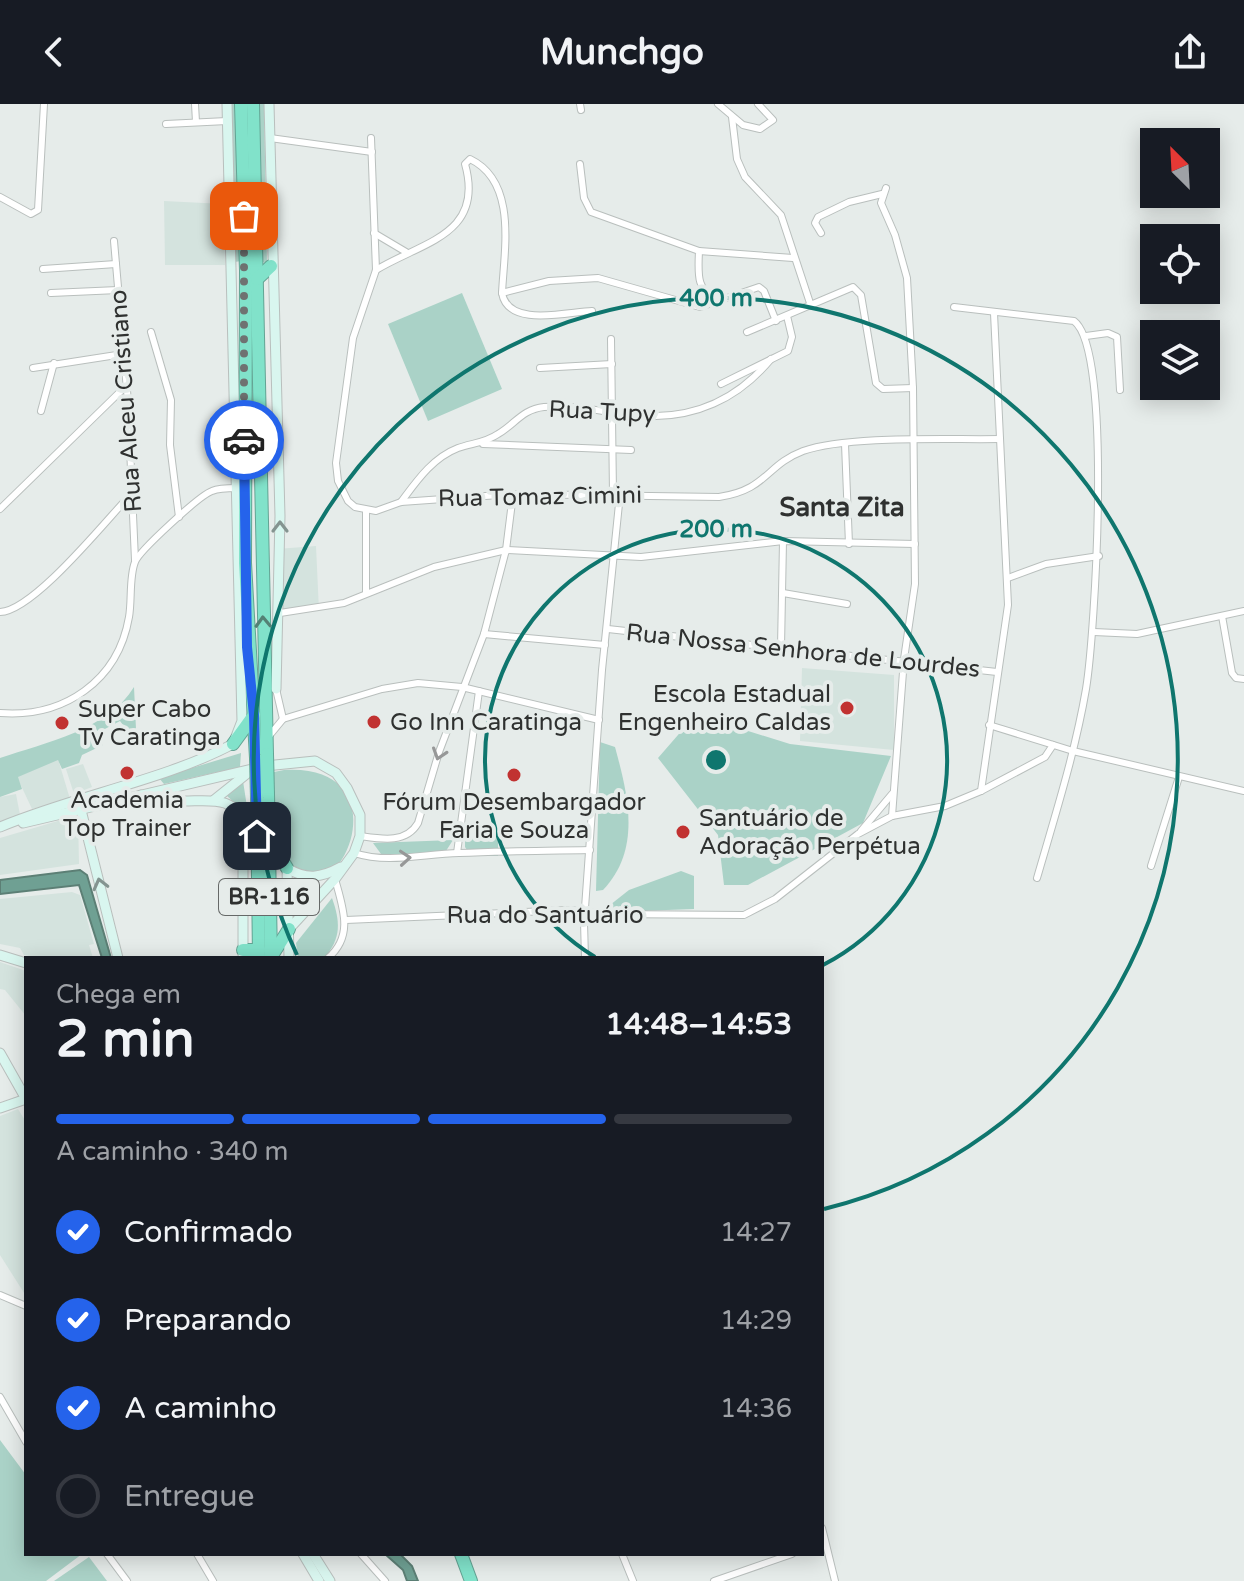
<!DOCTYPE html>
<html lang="pt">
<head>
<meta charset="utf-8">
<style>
	body { margin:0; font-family:"Varela Round",sans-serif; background:#242831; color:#f1f3f6; height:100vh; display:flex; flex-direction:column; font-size:30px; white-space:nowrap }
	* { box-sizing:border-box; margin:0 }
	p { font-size:26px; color:#9ea1a6 }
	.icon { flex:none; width:44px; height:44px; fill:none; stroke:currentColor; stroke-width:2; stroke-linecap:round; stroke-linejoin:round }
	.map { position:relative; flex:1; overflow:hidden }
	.details { position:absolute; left:24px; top:852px; width:800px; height:600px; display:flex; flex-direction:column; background:#171b24; border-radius:0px; box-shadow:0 4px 20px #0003 }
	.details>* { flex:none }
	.needle { width:52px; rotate:336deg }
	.buttons { position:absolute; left:1140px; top:24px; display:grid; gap:16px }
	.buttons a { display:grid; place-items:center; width:80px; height:80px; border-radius:0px; background:#171b24; box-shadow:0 4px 20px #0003; font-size:40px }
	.pin { position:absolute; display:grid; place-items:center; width:68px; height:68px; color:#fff; margin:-34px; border-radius:16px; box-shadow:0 4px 12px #0006 }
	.courier { position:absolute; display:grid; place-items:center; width:80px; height:80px; margin:-40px; border:6px solid #2563eb; border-radius:50%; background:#fff; color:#222; box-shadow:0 2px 10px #0007 }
	.headline em { font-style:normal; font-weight:700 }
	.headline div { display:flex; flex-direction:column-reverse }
	.headline { display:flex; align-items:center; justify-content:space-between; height:136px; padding:0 32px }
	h1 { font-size:52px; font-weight:700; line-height:60px }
	.bar { display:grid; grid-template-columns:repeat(4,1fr); gap:12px 8px; align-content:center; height:96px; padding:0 32px }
	.bar i { height:10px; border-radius:6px; background:#363941 }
	.bar .on { background:#2563eb }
	.bar p { grid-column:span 4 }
	ol { padding:0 32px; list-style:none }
	li { display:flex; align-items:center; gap:24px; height:88px }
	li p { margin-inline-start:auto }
	li .icon { padding:8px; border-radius:50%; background:#2563eb; color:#fff; stroke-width:4 }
	li:last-child { color:#9ea1a6 }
	li i { width:44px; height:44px; border:4px solid #363941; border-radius:50% }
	header { display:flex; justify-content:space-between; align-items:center; height:104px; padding:0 32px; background:#171b24; font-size:36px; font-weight:700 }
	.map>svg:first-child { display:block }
</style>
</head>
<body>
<header><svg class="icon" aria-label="back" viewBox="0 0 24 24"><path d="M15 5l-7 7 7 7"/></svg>Munchgo<svg class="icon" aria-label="share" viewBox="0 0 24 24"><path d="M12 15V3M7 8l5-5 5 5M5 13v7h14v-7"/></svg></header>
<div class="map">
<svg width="1244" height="1477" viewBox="0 0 1244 1477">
	<rect width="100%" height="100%" fill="#e6ecea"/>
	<g fill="#d4e3de">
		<polygon points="164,97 224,100 225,161 165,161"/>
		<polygon points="316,442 319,507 280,508 277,445"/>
		<polygon points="802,564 894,571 894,646 800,637"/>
		<polygon points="58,655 70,695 32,705 17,673"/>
		<polygon points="83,660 92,683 74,690 66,665"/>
		<polygon points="16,690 20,711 0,717 0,693"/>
		<polygon points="78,711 79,760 0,771 0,734"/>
		<polygon points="72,788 80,791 94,840 89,841 93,854 39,854 24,851 20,844 0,840 0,795"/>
		<polygon points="0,858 26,867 26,912 5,886 0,885"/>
		<polygon points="18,1005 26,1018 26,1192 0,1151 0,1012"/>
	</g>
	<g fill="#aad2c7">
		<polygon points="230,0 237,0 241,157 235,158"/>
		<polygon points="259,0 264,0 267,159 262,158"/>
		<polygon points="462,189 502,285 428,317 388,220"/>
		<path d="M 134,583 L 136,625 L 127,626 L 120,617 L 103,626 L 103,641 L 82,651 L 79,659 L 62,665 L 58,656 L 18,673 L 22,685 L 0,693 L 0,654 C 45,639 109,625 134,583 Z"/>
		<polygon points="691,616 729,621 790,640 891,652 863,719 748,781 724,781 718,731 658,654"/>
		<path d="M 600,638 L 615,643 C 628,691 642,745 603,786 L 596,787 Z"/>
		<polygon points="241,649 240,663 164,680 159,674"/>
		<path d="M 284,666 C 415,658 329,841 281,751 C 275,741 266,703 266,692 C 266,685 272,675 274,668 Z"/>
		<polygon points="243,677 247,703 237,701 227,692"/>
		<polygon points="465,729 498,729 498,752 471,752 465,743"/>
		<polygon points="453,736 444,750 384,754 373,739"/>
		<polygon points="681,767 694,772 694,805 612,808 610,801 629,786"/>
		<polygon points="291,781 325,785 293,821"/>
		<path d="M 332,794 C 340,817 342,834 324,854 L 298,854 L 296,839 Z"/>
		<polygon points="0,1336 26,1371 26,1450 82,1450 46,1477 0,1477"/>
		<polygon points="89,1453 107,1477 54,1477"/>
	</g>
	<g fill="#6fa093" stroke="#5c7f75" stroke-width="2">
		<polygon points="80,766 87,771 111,854 102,854 79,781 0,790 0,776"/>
		<polygon points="385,1450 400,1450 412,1462 418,1477 407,1477 403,1466"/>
	</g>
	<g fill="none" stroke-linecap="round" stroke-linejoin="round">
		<defs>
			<g id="street">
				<polyline points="195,0 196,18"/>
				<polyline points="580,0 581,6"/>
				<polyline points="718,0 743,21 760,25 773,16 758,0"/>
				<polyline points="732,13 737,55 745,73 781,111 811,202"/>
				<polyline points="166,20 227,17"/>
				<polyline points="270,34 372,48"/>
				<path d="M 371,34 L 376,166 L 353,234 L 336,359 L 338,377 L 348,397 L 355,403 L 376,407 L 401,398 L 513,390 L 719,393 C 767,386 766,361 803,347 C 849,331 949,336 1000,335"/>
				<path d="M 580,60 L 584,94 L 591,108 L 699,147 C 698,171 696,185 718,199"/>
				<polyline points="886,84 881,99 895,131 907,174 913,284 915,480 904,555 892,712"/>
				<polyline points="0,93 31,110 38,106 44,0"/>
				<polyline points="374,129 406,148"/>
				<polyline points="821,129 815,119 818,113 849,98 882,90"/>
				<polyline points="114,137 128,298 135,456"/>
				<polyline points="699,147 793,154"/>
				<polyline points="43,165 116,160"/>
				<path d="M 376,166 C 422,138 485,131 465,60 L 470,55 C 518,78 504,147 502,189 L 549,177 L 598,174 L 700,203 L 759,183 L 764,187 L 776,217"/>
				<polyline points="51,189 118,186"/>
				<path d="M 502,189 C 508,224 567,208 592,207"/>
				<path d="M 954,203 L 1074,217 C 1113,246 1095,530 1086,585 C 1075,649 1055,712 1037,774"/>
				<polyline points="151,228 171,296 170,341 179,413"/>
				<polyline points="747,228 853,183 861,191 876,279 883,285 913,284"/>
				<polyline points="1086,232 1108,229 1117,233 1120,286"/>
				<polyline points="611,235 613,390"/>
				<polyline points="33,264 123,250"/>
				<polyline points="540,264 612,260"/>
				<polyline points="721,280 788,247 792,233 787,212"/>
				<polyline points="41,307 54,259"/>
				<polyline points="483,340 631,346"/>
				<polyline points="845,340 849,440"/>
				<path d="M 401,398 C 416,378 432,354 458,344 C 472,339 485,339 498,330 C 515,320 523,305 544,303 C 578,300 609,310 642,312 C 694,315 738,295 771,255"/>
				<polyline points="0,405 126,282"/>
				<polyline points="366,406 366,488"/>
				<polyline points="1008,474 1046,460 1099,452"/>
				<polyline points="783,489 847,500"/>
				<path d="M 0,508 C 34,507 107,415 133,388"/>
				<polyline points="280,509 344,499 434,463 506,446 641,453 783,437 915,440"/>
				<polyline points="1222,512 1232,569 1236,574 1244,575"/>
				<polyline points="608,525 997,568"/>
				<polyline points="1094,528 1137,530 1244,507"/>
				<polyline points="484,530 605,541"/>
				<polyline points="781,543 783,437"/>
				<polyline points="276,585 283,615"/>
				<path d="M 0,609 C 64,614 118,577 129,513 C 132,496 129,473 135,458 C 139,447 200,391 212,387 C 219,384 229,384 237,384"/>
				<polyline points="989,621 1073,647 1244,687"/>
				<polyline points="269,632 283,615 382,585 418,579 462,583 599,616"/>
				<polyline points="981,687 1008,501 994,209"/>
				<polyline points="861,727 892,690"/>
				<path d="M 360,732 C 381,735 406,740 418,719 L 439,648 L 484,530 L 506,446 L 513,390"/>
				<path d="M 354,749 C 389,760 422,750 459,749 C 502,747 546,747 590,746"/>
				<polyline points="457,749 479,587"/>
				<polyline points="1151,762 1179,673"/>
				<polyline points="346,816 569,806 604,810 744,811 775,795 858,730 892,712 945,702 981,687 1045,653 1053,641"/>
				<path d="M 328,854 C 354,832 343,804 335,775"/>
				<polyline points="585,854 584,818 602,566 620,390"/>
				<polyline points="0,1191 26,1202"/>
				<polyline points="0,1293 26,1338"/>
				<polyline points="822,1424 835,1477"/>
				<polyline points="107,1450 127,1477"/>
				<polyline points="197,1450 213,1477"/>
				<polyline points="361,1450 385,1477"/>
				<polyline points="622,1450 633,1477"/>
				<polyline points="714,1477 792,1450"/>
			</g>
			<g id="secondary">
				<polyline points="269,0 280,412 276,585"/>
				<path d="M 141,691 C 154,694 166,696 179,697 C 205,698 237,689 243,722 L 243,854"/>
				<polyline points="214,696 249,668"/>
				<polyline points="80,702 118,854"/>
				<polyline points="23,719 265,662 315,657 336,669 347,684 360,711 360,732 354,749 335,775 289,825"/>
				<path d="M 0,723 C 74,692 165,676 233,640 L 242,617 L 227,0"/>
				<polyline points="287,764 289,854"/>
				<path d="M 287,764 C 306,776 321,774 341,763"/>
				<polyline points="0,851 26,859"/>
				<polyline points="0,949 26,995"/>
				<polyline points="0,1004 26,995"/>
				<polyline points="303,1450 319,1477"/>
				<polyline points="313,1450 330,1477"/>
			</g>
			<g id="highway">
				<polyline points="241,0 246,167 245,459 256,654"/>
				<polyline points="253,0 267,650"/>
				<polyline points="257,175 271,162"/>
				<polyline points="233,640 254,611"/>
				<polyline points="268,690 271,854"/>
				<polyline points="257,694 259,854"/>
				<polyline points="270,736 287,764"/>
				<polyline points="243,846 259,846"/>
				<polyline points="271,853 289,825"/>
				<polyline points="461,1450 471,1477"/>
			</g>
		</defs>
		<use href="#street" stroke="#b9bfbd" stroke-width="8"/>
		<use href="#secondary" stroke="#b9bfbd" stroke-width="11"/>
		<use href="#highway" stroke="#64a494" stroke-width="14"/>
		<use href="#street" stroke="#fff" stroke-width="6"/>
		<use href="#secondary" stroke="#d9f6ef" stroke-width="9"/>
		<use href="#highway" stroke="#81e2ca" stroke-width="12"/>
		<defs>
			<g id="highway-bridge">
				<polyline points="267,650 268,690"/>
				<polyline points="256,654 257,694"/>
			</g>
		</defs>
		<use href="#highway-bridge" stroke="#64a494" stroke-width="14" stroke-linecap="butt"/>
		<use href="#highway-bridge" stroke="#81e2ca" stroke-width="12"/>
	</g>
	<defs><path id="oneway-chevron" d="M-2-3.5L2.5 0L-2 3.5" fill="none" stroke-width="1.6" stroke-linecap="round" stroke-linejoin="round" transform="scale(2)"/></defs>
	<g stroke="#849490">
		<use href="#oneway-chevron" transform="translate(280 423) rotate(-90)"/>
		<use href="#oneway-chevron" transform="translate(100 780) rotate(-104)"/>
	</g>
	<use stroke="#548175" href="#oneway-chevron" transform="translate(263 518) rotate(-92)"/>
	<g stroke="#979898">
		<use href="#oneway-chevron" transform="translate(439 650) rotate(108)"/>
		<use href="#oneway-chevron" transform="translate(405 754) rotate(-4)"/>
	</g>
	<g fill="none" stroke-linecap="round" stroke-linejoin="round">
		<polyline stroke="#6f7271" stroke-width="8" stroke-dasharray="0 14.4" points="244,336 244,112"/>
		<polyline stroke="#2563eb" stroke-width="10" points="244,336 247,543 254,611 257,732"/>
	</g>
	<g fill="none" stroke="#0f766e" stroke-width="4">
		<path d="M595 853A231 231 0 1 1 823 861"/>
		<path d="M297 851A462 462 0 1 1 824 1105"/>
	</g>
	<g fill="#c13231" stroke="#e6ecea" stroke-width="3">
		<circle cx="847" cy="604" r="8"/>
		<circle cx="374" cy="618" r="8"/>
		<circle cx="62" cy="619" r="8"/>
		<circle cx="127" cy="669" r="8"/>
		<circle cx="514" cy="671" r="8"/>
		<circle cx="683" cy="728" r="8"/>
	</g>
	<g text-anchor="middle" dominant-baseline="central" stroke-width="8" stroke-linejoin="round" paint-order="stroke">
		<rect fill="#e6ecea" stroke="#666968" stroke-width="2" x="219" y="775" width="100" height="36" rx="6"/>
		<g font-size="22" font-weight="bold" fill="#2f3130">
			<text x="269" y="793">BR-116</text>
		</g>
		<g font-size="24" fill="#2f3130" stroke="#e6ecea">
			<text transform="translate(126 297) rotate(-94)">Rua Alceu Cristiano</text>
			<text transform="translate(602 308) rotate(3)">Rua Tupy</text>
			<text transform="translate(540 393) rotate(-1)">Rua Tomaz Cimini</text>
			<text transform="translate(803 547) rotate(6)">Rua Nossa Senhora de Lourdes</text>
			<text x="545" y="811">Rua do Santuário</text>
		</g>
		<g font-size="24" fill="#2f3130" stroke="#e6ecea" text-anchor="start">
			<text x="831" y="590" text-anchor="end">Escola Estadual<tspan x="831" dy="28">Engenheiro Caldas</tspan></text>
			<text x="78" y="605">Super Cabo<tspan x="78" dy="28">Tv Caratinga</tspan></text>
			<text x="390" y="618">Go Inn Caratinga</text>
			<text x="127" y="696" text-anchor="middle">Academia<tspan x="127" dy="28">Top Trainer</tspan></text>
			<text x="514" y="698" text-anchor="middle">Fórum Desembargador<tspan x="514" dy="28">Faria e Souza</tspan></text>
			<text x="699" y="714">Santuário de<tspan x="699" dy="28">Adoração Perpétua</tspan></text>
		</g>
		<g font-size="26" font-weight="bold" fill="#2f3130" stroke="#e6ecea">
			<text x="842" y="403">Santa Zita</text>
		</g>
	</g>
	<circle cx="716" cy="656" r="12" fill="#0f766e" stroke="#e6ecea" stroke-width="4"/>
	<g font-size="24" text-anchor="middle" font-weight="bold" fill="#0f766e" stroke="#e6ecea" stroke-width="8" stroke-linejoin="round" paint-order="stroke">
		<text x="716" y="202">400 m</text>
		<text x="716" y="433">200 m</text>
	</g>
</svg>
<div class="buttons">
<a><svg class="needle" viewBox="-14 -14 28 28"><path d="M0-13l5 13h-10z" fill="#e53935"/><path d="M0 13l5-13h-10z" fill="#9ea1a6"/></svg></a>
<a><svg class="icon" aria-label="locate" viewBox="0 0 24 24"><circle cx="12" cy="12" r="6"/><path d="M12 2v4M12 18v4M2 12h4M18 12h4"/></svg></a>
<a><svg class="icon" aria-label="layers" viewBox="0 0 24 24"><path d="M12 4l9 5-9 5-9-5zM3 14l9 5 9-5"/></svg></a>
</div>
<div class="pin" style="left:244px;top:112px;background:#ea580c"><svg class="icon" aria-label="bag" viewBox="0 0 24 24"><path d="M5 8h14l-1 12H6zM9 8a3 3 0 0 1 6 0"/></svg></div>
<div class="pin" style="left:257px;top:732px;background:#1f2937"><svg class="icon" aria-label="home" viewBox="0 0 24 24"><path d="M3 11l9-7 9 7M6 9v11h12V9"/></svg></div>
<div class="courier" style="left:244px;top:336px"><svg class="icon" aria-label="car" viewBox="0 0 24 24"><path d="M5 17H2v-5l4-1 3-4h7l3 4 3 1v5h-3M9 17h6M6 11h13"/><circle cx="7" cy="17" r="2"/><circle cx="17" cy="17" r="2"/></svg></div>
<section class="details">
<div class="headline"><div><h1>2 min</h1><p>Chega em</p></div><em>14:48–14:53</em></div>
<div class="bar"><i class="on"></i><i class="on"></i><i class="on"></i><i></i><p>A caminho · 340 m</p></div>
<ol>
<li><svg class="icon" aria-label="check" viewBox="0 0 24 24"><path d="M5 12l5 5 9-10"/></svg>Confirmado<p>14:27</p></li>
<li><svg class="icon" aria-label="check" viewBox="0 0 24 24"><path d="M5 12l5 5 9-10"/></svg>Preparando<p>14:29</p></li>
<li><svg class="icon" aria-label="check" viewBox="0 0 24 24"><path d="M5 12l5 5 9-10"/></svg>A caminho<p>14:36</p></li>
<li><i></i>Entregue</li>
</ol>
</section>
</div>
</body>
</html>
